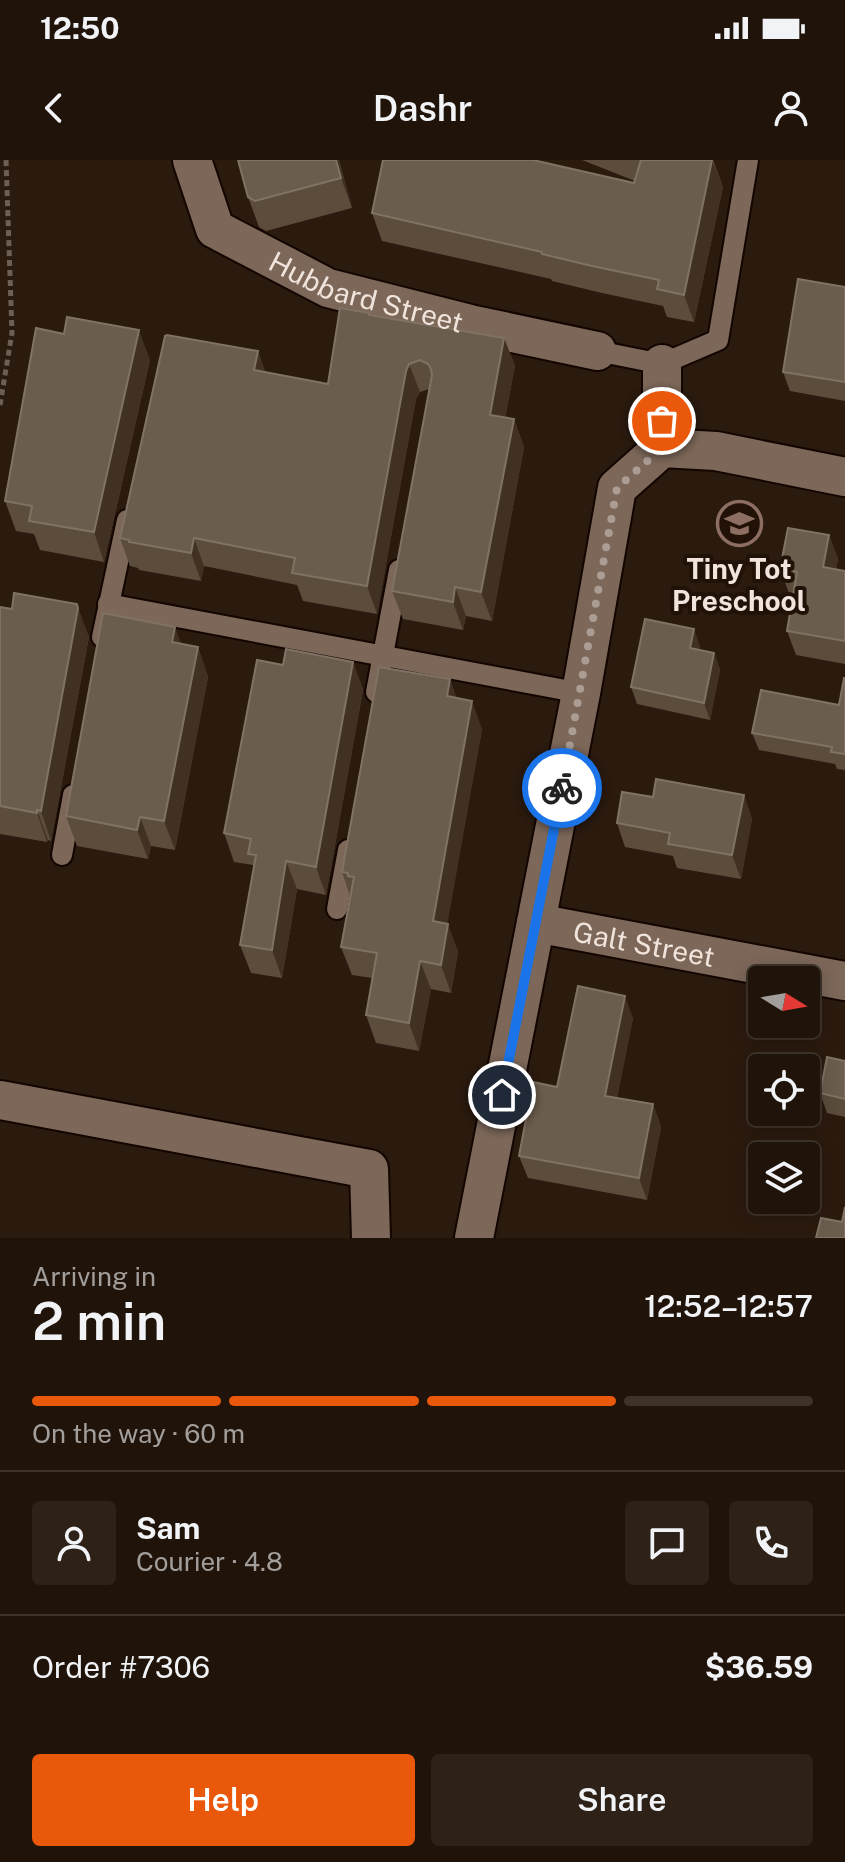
<!DOCTYPE html>
<html lang="en">
<head>
<meta charset="utf-8">
<style>
	body { margin:0; font-family:"Public Sans",sans-serif; background:#2d2118; color:#f1f3f6; height:100vh; display:flex; flex-direction:column; font-size:30px; white-space:nowrap }
	* { box-sizing:border-box; margin:0 }
	p { font-size:26px; color:#a29e9c }
	.icon { flex:none; width:44px; height:44px; fill:none; stroke:currentColor; stroke-width:2; stroke-linecap:round; stroke-linejoin:round }
	.map { position:relative; height:1078px; overflow:hidden }
	.side { display:flex; flex-direction:column; background:#20140a; flex:1 }
	.side>* { flex:none }
	.needle { width:52px; rotate:101deg }
	.buttons { position:absolute; left:748px; top:806px; display:grid; gap:16px }
	.buttons a { display:grid; place-items:center; width:72px; height:72px; border-radius:8px; background:#20140a; box-shadow:0 4px 20px #0003,0 0 0 2px #3d332b; font-size:40px }
	.pin { position:absolute; display:grid; place-items:center; width:68px; height:68px; color:#fff; margin:-34px; border:4px solid #fff; border-radius:50%; box-shadow:0 2px 8px #0007 }
	.courier { position:absolute; display:grid; place-items:center; width:80px; height:80px; margin:-40px; border:6px solid #1a73e8; border-radius:50%; background:#fff; color:#222; box-shadow:0 2px 10px #0007 }
	.summary em { font-style:normal; font-weight:600 }
	.summary div { display:flex; flex-direction:column-reverse }
	.summary { display:flex; align-items:center; justify-content:space-between; height:136px; padding:0 32px }
	h1 { font-size:52px; font-weight:600; line-height:60px }
	.bar { display:grid; grid-template-columns:repeat(4,1fr); gap:12px 8px; align-content:center; height:96px; padding:0 32px }
	.bar i { height:10px; border-radius:6px; background:#3d332b }
	.bar .selected { background:#ea580c }
	.bar p { grid-column:span 4 }
	.line { display:flex; align-items:center; gap:20px; padding:0 32px; border-top:2px solid #3d332b }
	.line div { flex:1 }
	.round { display:grid; place-items:center; flex:none; width:84px; height:84px; border-radius:8px; background:#2d2118 }
	.action { display:flex; gap:16px; margin-top:auto; padding:16px 32px }
	.action a { flex:1; height:92px; border-radius:8px; background:#ea580c; color:#fff; font-size:32px; font-weight:600; line-height:92px; text-align:center }
	.action a+a { background:#2d2118; color:#f1f3f6 }
	.status { display:flex; justify-content:space-between; align-items:center; height:56px; padding:0 40px; background:#20140a; direction:ltr }
	.status svg { height:22px; fill:currentColor }
	header { display:flex; justify-content:space-between; align-items:center; height:104px; padding:0 32px; background:#20140a; font-size:36px; font-weight:600 }
	.map>svg:first-child { display:block }
</style>
</head>
<body>
<div class="status"><b>12:50</b><svg viewBox="0 0 49 12"><path d="M0 12V9h3v3zM5 12V6h3v6zM10 12V3h3v9zM15 12V0h3v12zM26 1h20v11H26zM47 4h2v5h-2z"/></svg></div>
<header><svg class="icon" aria-label="back" viewBox="0 0 24 24"><path d="M15 5l-7 7 7 7"/></svg>Dashr<svg class="icon" aria-label="person" viewBox="0 0 24 24"><circle cx="12" cy="8" r="4"/><path d="M4 21q1-7 8-7t8 7"/></svg></header>
<div class="map">
<svg width="845" height="1078" viewBox="0 0 845 1078">
	<rect width="100%" height="100%" fill="#2b1a0e"/>
	<g fill="none" stroke-linecap="round" stroke-linejoin="round">
		<defs>
			<g id="service">
				<polyline points="597,191 662,204 718,180 748,0"/>
				<polyline points="108,444 581,533"/>
				<polyline points="102,477 127,360"/>
				<polyline points="376,532 399,410"/>
				<polyline points="62,695 73,635"/>
				<polyline points="337,749 348,690"/>
			</g>
			<g id="minor">
				<path id="s1" d="M 192,0 L 215,69 L 328,128 L 470,164 L 597,191"/>
				<polyline points="662,288 662,204"/>
				<path id="s2" d="M 536,763 L 845,821"/>
				<polyline points="0,940 369,1009 371,1078"/>
				<polyline points="474,1078 581,533 617,328 662,288 716,291 845,317"/>
			</g>
		</defs>
		<use href="#service" stroke="#130500" stroke-width="24"/>
		<use href="#minor" stroke="#130500" stroke-width="42"/>
		<polyline stroke="#6e5f54" stroke-width="5" stroke-dasharray="6 4" stroke-linecap="butt" points="0,245 12,173 6,0"/>
		<use href="#service" stroke="#7c6759" stroke-width="20"/>
		<use href="#minor" stroke="#7c6759" stroke-width="38"/>
	</g>
	<g fill="#5b4c3c">
		<polygon points="339,0 352,48 266,71 259,67 248,37"/>
		<polygon points="582,0 713,0 723,27 694,162 667,157 663,146 602,133 552,121 551,119 382,81 372,53 634,23 635,21"/>
		<polygon points="845,127 845,241 790,231 783,212"/>
		<polygon points="369,153 370,155 504,178 515,206 505,258 514,259 524,287 492,461 466,456 463,470 403,459 392,431 429,229 420,232 416,239 377,454 303,441 297,425 204,406 201,421 139,410 138,408 130,406 120,378 258,191 265,212 328,224"/>
		<polygon points="150,200 104,402 40,390 34,374 16,371 5,341"/>
		<polygon points="829,375 838,399 836,409 845,411 845,504 796,495 787,471 793,434 789,433 780,409"/>
		<polygon points="0,447 12,449 88,474 89,477 51,681 48,680 47,682 0,674"/>
		<polygon points="182,484 198,487 208,517 175,690 151,686 148,699 77,686 66,656"/>
		<polygon points="700,486 699,490 714,493 720,510 710,560 637,544 631,527"/>
		<polygon points="353,502 363,530 326,735 297,729 282,818 251,813 240,785 254,708 253,705 234,702 224,673 283,505"/>
		<polygon points="845,518 845,610 837,609 835,604 759,590 752,573 839,545"/>
		<polygon points="457,538 482,569 447,763 458,792 451,833 431,829 419,891 376,883 366,855 372,818 352,815 341,787 350,736 342,712"/>
		<polygon points="744,635 752,659 741,719 677,708 673,696 625,687 617,663"/>
		<polygon points="633,858 617,938 653,944 661,967 647,1040 528,1018 519,996 557,927"/>
		<polygon points="845,901 845,957 827,953 820,933"/>
	</g>
	<g fill="#413122">
		<polygon points="336,0 339,0 352,48 341,18"/>
		<polygon points="712,0 723,27 694,162 684,135"/>
		<polygon points="139,170 150,200 104,402 94,372"/>
		<polygon points="504,178 515,206 500,283 490,255"/>
		<polygon points="258,191 268,220 254,210"/>
		<polygon points="409,204 420,232 416,239 377,454 367,426 406,211"/>
		<polygon points="514,259 524,287 492,461 481,432"/>
		<polygon points="829,375 838,399 832,431 823,407"/>
		<polygon points="194,378 204,406 201,421 191,393"/>
		<polygon points="455,427 466,456 463,470 453,442"/>
		<polygon points="77,444 89,477 51,681 41,651"/>
		<polygon points="175,467 186,496 172,482"/>
		<polygon points="694,469 700,486 696,505 690,488"/>
		<polygon points="198,487 208,517 175,690 164,661"/>
		<polygon points="714,493 720,510 710,560 704,543"/>
		<polygon points="353,502 363,530 326,735 316,707"/>
		<polygon points="450,519 460,547 447,536"/>
		<polygon points="472,541 482,569 443,789 433,761"/>
		<polygon points="744,635 752,659 741,719 732,695"/>
		<polygon points="37,650 48,680 47,682 37,653"/>
		<polygon points="140,657 151,686 148,699 137,670"/>
		<polygon points="286,701 297,729 282,818 272,790"/>
		<polygon points="448,764 458,792 451,833 441,805"/>
		<polygon points="420,801 431,829 419,891 409,863"/>
		<polygon points="625,836 633,858 613,958 605,936"/>
		<polygon points="653,944 661,967 647,1040 639,1018"/>
	</g>
	<g fill="#6b5d4d" stroke="#807264" stroke-width="2">
		<polygon points="238,0 336,0 341,18 255,41 248,37"/>
		<polygon points="383,0 533,0 634,23 641,0 712,0 684,135 657,129 659,120 592,106 542,94 542,92 372,53"/>
		<polygon points="798,119 845,127 845,222 783,212"/>
		<polygon points="340,148 369,153 369,155 504,178 490,255 514,259 481,432 455,427 453,442 392,431 432,215 431,209 428,204 420,200 409,204 406,211 367,426 292,413 295,398 194,378 191,393 129,382 129,380 120,378 165,176 167,175 258,191 254,210 328,224"/>
		<polygon points="67,157 139,170 94,372 29,361 32,346 5,341 36,168 64,174"/>
		<polygon points="788,368 829,375 823,407 845,411 845,481 787,471 797,412 780,409"/>
		<polygon points="14,433 77,444 78,448 41,651 37,650 37,653 0,646 0,447 12,449"/>
		<polygon points="103,453 175,467 172,482 198,487 164,661 140,657 137,670 66,656"/>
		<polygon points="645,459 694,469 690,488 714,493 704,543 631,527"/>
		<polygon points="286,489 353,502 316,707 286,701 272,790 240,785 256,695 248,694 251,679 224,673 257,500 283,505"/>
		<polygon points="379,507 450,519 447,536 472,541 433,761 448,764 441,805 420,801 409,863 366,855 377,793 341,787 354,717 348,716 348,713 342,712"/>
		<polygon points="844,518 845,518 845,594 831,592 832,587 752,573 761,530 839,545"/>
		<polygon points="656,619 744,635 732,695 668,684 670,673 617,663 622,632 653,637"/>
		<polygon points="578,826 625,836 605,936 653,944 639,1018 519,996 533,922 557,927"/>
		<polygon points="827,897 845,901 845,939 820,933"/>
		<polygon points="845,1047 845,1078 816,1078 821,1058 842,1062"/>
	</g>
	<g fill="none" stroke-linecap="round" stroke-linejoin="round">
		<polyline stroke="#ab9d94" stroke-width="8" stroke-dasharray="0 14.4" points="562,628 617,328 662,288 662,261"/>
		<polyline stroke="#1a73e8" stroke-width="10" points="502,935 562,628"/>
	</g>
	<defs>
		<symbol id="school-ring" viewBox="-11 -11 22 22"><circle r="9.5" fill="#211106" stroke="#8d6e63" stroke-width="1.5"/><path d="M0-5L7-2L0 1L-7-2ZM-4 1L0 2.5L4 1V4Q0 6-4 4Z" fill="#8d6e63"/></symbol>
	</defs>
	<g fill-rule="evenodd">
		<use href="#school-ring" x="714" y="338" width="51" height="51"/>
	</g>
	<g text-anchor="middle" dominant-baseline="central" stroke-width="8" stroke-linejoin="round" paint-order="stroke">
		<g font-size="28" fill="#f0e4dc" stroke="#211106">
			<text stroke="none"><textPath href="#s1" startOffset="238">Hubbard Street</textPath></text>
			<text stroke="none"><textPath href="#s2" startOffset="110">Galt Street</textPath></text>
		</g>
		<g font-size="28" font-weight="bold" fill="#f0e4dc" stroke="#211106">
			<text x="739" y="408">Tiny Tot<tspan x="739" dy="32">Preschool</tspan></text>
		</g>
	</g>
</svg>
<div class="buttons">
<a><svg class="needle" viewBox="-14 -14 28 28"><path d="M0-13l5 13h-10z" fill="#e53935"/><path d="M0 13l5-13h-10z" fill="#a29e9c"/></svg></a>
<a><svg class="icon" aria-label="locate" viewBox="0 0 24 24"><circle cx="12" cy="12" r="6"/><path d="M12 2v4M12 18v4M2 12h4M18 12h4"/></svg></a>
<a><svg class="icon" aria-label="layers" viewBox="0 0 24 24"><path d="M12 4l9 5-9 5-9-5zM3 14l9 5 9-5"/></svg></a>
</div>
<div class="pin" style="left:662px;top:261px;background:#ea580c"><svg class="icon" aria-label="bag" viewBox="0 0 24 24"><path d="M5 8h14l-1 12H6zM9 8a3 3 0 0 1 6 0"/></svg></div>
<div class="pin" style="left:502px;top:935px;background:#1f2937"><svg class="icon" aria-label="home" viewBox="0 0 24 24"><path d="M3 11l9-7 9 7M6 9v11h12V9"/></svg></div>
<div class="courier" style="left:562px;top:628px"><svg class="icon" aria-label="bike" viewBox="0 0 24 24"><circle cx="6" cy="16" r="4"/><circle cx="18" cy="16" r="4"/><path d="M6 16l4-8h5l3 8M10 8l3 8H6M13 5h3"/></svg></div>
</div>
<section class="side">
<div class="summary"><div><h1>2 min</h1><p>Arriving in</p></div><em>12:52–12:57</em></div>
<div class="bar"><i class="selected"></i><i class="selected"></i><i class="selected"></i><i></i><p>On the way · 60 m</p></div>
<div class="line" style="height:144px"><a class="round"><svg class="icon" aria-label="person" viewBox="0 0 24 24"><circle cx="12" cy="8" r="4"/><path d="M4 21q1-7 8-7t8 7"/></svg></a><div><b>Sam</b><p>Courier · 4.8</p></div><a class="round"><svg class="icon" aria-label="chat" viewBox="0 0 24 24"><path d="M4 5h16v11H9l-5 4z"/></svg></a><a class="round"><svg class="icon" aria-label="phone" viewBox="0 0 24 24"><path d="M5 4h4l2 5-3 2q2 4 5 5l2-3 5 2v4C11 20 4 13 5 4z"/></svg></a></div>
<div class="line" style="height:104px"><div>Order #7306</div><b>$36.59</b></div>
<div class="action"><a>Help</a><a>Share</a></div>
</section>
</body>
</html>
